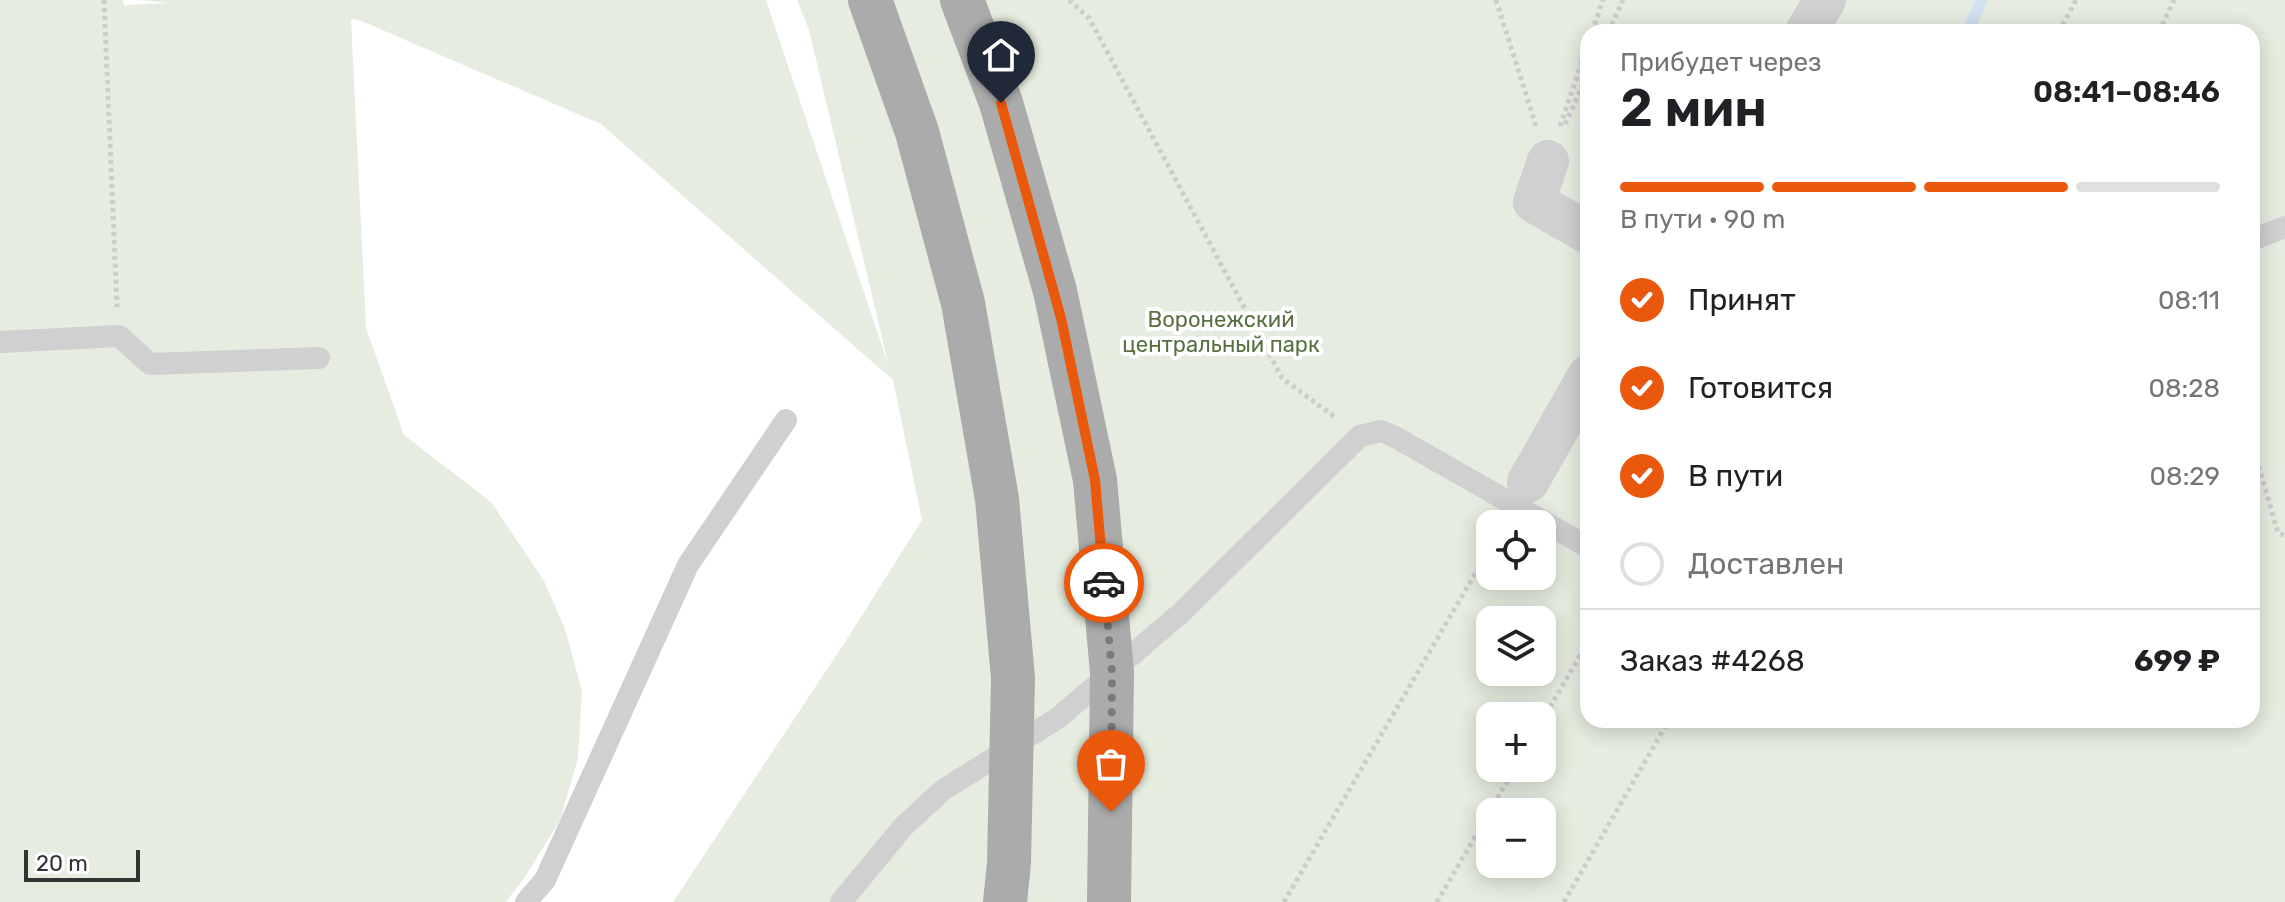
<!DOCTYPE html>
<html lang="ru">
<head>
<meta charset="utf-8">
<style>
	body { margin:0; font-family:Rubik,sans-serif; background:#f6f6f6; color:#202124; height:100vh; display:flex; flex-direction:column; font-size:30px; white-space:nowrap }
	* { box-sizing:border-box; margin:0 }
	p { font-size:26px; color:#757577 }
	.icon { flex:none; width:44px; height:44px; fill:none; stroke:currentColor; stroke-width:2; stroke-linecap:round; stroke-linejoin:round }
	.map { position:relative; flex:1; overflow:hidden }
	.panel { position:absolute; left:1580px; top:24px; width:680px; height:704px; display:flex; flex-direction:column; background:#fff; border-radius:24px; box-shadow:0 4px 20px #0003 }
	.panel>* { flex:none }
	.tools { position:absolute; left:1476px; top:510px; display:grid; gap:16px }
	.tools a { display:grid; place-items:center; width:80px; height:80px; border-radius:16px; background:#fff; box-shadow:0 4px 20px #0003; font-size:40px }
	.scale { position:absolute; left:24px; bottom:20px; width:116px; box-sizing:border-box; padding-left:8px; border:4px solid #333; border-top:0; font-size:22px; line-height:28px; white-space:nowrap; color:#333; -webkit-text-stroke:6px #fff; paint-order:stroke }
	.pin { position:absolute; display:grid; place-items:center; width:68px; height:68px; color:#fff; margin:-82px -34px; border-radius:50% 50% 50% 0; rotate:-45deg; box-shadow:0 0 8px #0007 }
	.pin .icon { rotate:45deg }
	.courier { position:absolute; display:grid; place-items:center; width:80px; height:80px; margin:-40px; border:6px solid #ea580c; border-radius:50%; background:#fff; color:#222; box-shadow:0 2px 10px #0007 }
	.summary em { font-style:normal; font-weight:600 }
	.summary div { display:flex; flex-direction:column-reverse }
	.summary { display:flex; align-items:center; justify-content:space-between; height:136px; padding:0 40px }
	h1 { font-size:52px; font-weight:600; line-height:60px }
	.bar { display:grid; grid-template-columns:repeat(4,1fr); gap:12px 8px; align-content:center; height:96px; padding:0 40px }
	.bar i { height:10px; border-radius:6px; background:#e0e0e0 }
	.bar .on { background:#ea580c }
	.bar p { grid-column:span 4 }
	.line { display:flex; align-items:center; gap:20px; padding:0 40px; border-top:2px solid #e0e0e0 }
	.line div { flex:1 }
	ol { padding:0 40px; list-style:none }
	li { display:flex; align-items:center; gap:24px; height:88px }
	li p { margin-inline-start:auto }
	li .icon { padding:8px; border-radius:50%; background:#ea580c; color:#fff; stroke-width:4 }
	li:last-child { color:#757577 }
	li i { width:44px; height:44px; border:4px solid #e0e0e0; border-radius:50% }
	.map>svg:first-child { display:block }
</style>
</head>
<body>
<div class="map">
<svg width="2285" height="902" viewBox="0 0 2285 902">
	<rect width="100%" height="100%" fill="#fff"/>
	<path fill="#e6ecdf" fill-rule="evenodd" d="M 0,0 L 123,0 L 124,5 L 168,3 L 139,0 L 766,0 L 889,367 L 809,30 L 797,0 L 2285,0 L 2285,902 L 673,902 L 851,633 L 922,520 L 893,380 L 601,124 L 359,20 L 351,19 L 366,328 L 404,435 L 491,502 L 544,581 L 565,629 L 582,691 L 578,758 L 560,820 L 525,877 L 506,902 L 0,902 ZM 1588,32 L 2252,32 L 2252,720 L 1588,720 ZM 1490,524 L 1542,524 L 1542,576 L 1490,576 ZM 1490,620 L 1542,620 L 1542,672 L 1490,672 ZM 1490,716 L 1542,716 L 1542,768 L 1490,768 ZM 1490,812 L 1542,812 L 1542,864 L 1490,864 Z"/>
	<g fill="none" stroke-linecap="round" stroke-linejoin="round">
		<polyline stroke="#cfe2ee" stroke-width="12" points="1967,32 1982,0"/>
		<g stroke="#cdcdcd" stroke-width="5" stroke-dasharray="4 4" stroke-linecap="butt">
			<polyline points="104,0 117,307"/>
			<polyline points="1069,0 1089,18 1282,378 1336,418"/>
			<polyline points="1496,0 1536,126"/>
			<polyline points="1592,32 1603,0"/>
			<polyline points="1608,32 1623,0"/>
			<polyline points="2059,32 2076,0"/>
			<polyline points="2159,32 2174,0"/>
			<polyline points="1565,124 1588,74"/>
			<polyline points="1560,126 1588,44"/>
			<polyline points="2252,443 2278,533 2285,536"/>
			<polyline points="1542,721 1588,642"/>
			<polyline points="1284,902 1490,548"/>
			<polyline points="1437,902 1515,768"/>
			<polyline points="1564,902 1669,720"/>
		</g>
		<g stroke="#d0d0d0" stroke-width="22">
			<polyline points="2252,240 2285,227"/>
			<polyline points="0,342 119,336 150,364 319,358"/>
			<polyline points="526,902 545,880 688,565 786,420"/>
			<polyline points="841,902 903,827 943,790 1058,718 1182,612 1360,436 1381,431 1395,437 1588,547"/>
		</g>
		<g stroke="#d0d0d0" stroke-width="42">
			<polyline points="1806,32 1825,0"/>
			<polyline points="1548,161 1534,202 1588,233"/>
			<polyline points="1528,482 1588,376"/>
		</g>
		<g stroke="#ababab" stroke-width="44">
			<polyline points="870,0 917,132 963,303 997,499 1013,678 1009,863 1005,902"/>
			<polyline points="962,0 1001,103 1055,291 1095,480 1112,673 1109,902"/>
		</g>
	</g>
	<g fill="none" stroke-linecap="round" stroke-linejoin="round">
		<polyline stroke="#7a7a7a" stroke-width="8" stroke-dasharray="0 14.4" points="1104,583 1112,673 1111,812"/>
		<polyline stroke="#ea580c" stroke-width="10" points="1001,103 1061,318 1095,480 1104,583"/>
	</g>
	<g text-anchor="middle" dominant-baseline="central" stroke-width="8" stroke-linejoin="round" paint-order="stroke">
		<g font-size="22" fill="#56703f" stroke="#fff">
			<text x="1221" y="319">Воронежский<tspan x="1221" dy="25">центральный парк</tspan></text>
		</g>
	</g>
</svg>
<div class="tools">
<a><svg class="icon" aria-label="locate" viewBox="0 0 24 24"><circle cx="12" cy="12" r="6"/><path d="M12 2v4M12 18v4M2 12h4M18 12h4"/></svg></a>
<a><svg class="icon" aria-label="layers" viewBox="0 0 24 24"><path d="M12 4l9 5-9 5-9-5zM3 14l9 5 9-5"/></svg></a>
<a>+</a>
<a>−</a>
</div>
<div class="scale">20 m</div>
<div class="pin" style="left:1111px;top:812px;background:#ea580c"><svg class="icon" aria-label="bag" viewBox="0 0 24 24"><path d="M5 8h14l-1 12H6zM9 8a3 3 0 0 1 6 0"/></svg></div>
<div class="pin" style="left:1001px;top:103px;background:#1f2937"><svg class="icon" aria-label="home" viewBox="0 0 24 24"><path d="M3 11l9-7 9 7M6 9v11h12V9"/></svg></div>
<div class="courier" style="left:1104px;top:583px"><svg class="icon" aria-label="car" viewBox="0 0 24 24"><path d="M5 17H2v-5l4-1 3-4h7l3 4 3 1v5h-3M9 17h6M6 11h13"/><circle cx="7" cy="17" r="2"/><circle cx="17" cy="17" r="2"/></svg></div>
<section class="panel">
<div class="summary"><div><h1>2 мин</h1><p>Прибудет через</p></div><em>08:41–08:46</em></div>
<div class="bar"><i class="on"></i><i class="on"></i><i class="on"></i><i></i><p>В пути · 90 m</p></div>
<ol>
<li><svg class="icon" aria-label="check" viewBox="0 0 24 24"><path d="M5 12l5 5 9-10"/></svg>Принят<p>08:11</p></li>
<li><svg class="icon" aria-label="check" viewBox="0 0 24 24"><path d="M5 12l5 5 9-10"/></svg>Готовится<p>08:28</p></li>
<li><svg class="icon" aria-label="check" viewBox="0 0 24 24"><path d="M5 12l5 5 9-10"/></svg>В пути<p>08:29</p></li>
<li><i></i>Доставлен</li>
</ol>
<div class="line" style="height:104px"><div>Заказ #4268</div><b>699 ₽</b></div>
</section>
</div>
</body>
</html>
